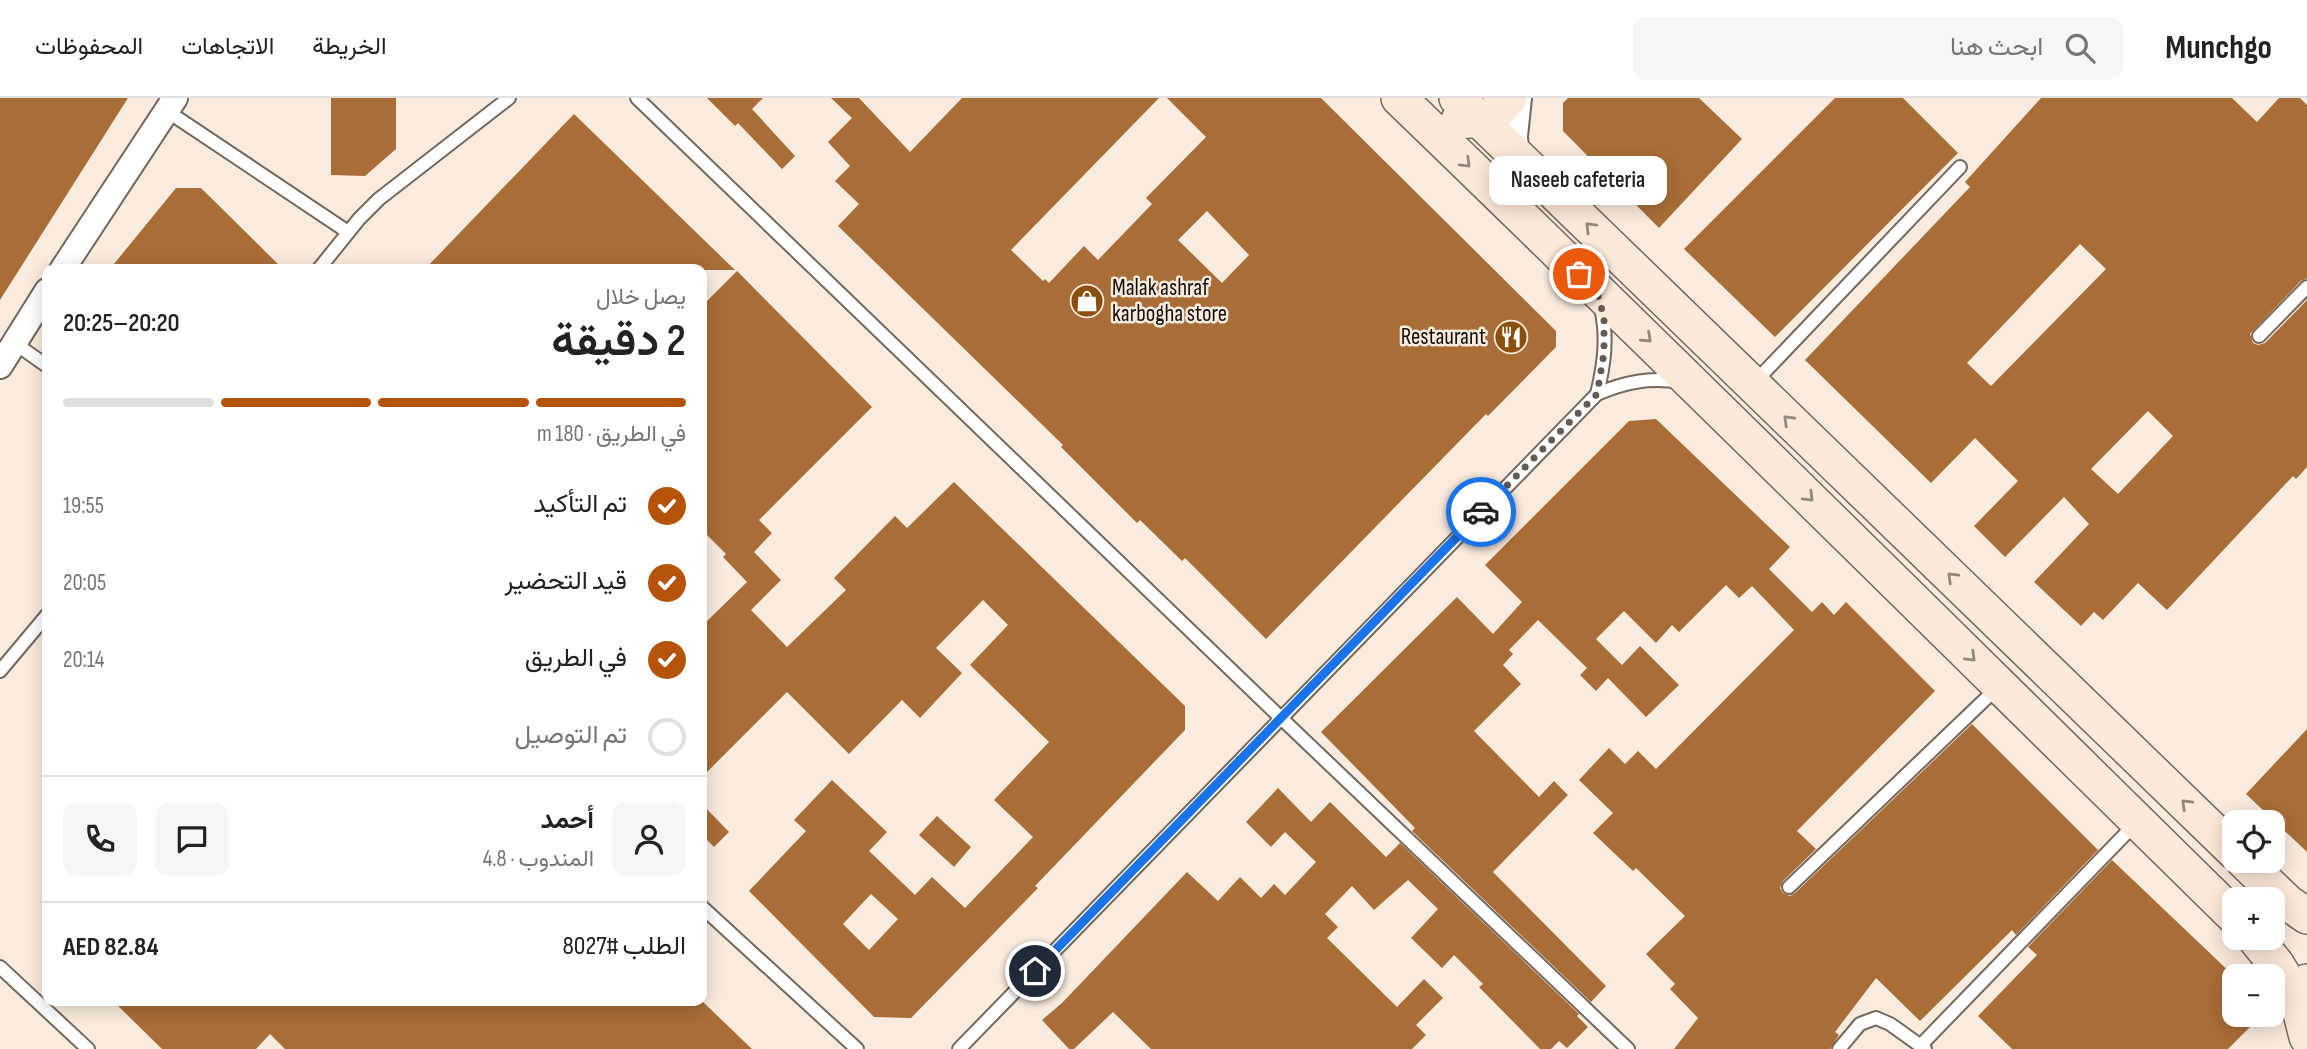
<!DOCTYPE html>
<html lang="ar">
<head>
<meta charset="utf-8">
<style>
	body { margin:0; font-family:"Sofia Sans Condensed",Vazirmatn,sans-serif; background:#f6f6f6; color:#222; direction:rtl; height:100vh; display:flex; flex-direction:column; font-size:26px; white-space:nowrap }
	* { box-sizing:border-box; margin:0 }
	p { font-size:23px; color:#767676 }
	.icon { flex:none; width:38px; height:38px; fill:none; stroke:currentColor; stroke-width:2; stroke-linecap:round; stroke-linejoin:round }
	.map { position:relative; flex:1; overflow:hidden; direction:ltr }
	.side { position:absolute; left:42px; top:166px; width:665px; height:742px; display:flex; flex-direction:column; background:#fff; border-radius:14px; box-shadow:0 4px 18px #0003; direction:rtl }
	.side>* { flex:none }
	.fabs { position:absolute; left:2222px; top:712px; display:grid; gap:14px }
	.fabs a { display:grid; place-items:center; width:63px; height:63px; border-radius:14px; background:#fff; box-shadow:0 4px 18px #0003; font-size:35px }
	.pin { position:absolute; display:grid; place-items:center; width:60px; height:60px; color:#fff; margin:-30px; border:4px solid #fff; border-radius:50%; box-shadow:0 2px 7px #0007 }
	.courier { position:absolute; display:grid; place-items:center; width:70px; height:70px; margin:-35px; border:5px solid #1a73e8; border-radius:50%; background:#fff; color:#222; box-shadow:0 2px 9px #0007 }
	.bubble { position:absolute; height:49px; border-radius:14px; background:#fff; box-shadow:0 4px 18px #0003; font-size:23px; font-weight:600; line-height:49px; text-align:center; direction:rtl }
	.head em { font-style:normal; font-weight:600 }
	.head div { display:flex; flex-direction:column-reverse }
	.head { display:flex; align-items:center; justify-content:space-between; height:119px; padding:0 21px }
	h1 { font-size:46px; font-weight:600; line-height:52px }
	.bar { display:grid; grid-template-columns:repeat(4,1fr); gap:10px 7px; align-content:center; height:84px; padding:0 21px }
	.bar i { height:9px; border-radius:5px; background:#e0e0e0 }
	.bar .selected { background:#b45309 }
	.bar p { grid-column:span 4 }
	.line { display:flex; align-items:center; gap:18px; padding:0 21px; border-top:2px solid #e0e0e0 }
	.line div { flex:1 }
	.round { display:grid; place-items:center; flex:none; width:74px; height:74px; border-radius:14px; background:#f6f6f6 }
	ol { padding:0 21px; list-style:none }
	li { display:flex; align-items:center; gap:21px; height:77px }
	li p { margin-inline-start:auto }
	li .icon { padding:7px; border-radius:50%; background:#b45309; color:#fff; stroke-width:4 }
	li:last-child { color:#767676 }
	li i { width:38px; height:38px; border:4px solid #e0e0e0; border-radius:50% }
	header { display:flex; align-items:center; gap:42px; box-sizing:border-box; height:98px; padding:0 35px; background:#fff; border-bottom:2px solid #e0e0e0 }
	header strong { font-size:33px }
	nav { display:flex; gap:38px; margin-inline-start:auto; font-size:24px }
	.search { width:490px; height:63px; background:#f6f6f6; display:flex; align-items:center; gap:18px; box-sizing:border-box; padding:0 24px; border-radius:14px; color:#767676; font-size:26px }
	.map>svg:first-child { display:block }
</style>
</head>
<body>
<header>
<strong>Munchgo</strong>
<div class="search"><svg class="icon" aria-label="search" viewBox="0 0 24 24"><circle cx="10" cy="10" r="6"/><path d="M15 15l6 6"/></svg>ابحث هنا</div>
<nav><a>الخريطة</a><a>الاتجاهات</a><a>المحفوظات</a></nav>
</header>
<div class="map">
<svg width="2307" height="951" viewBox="0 0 2307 951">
	<rect width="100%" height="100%" fill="#faebdf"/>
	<g fill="#a96e38" fill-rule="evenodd">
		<polygon points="0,0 128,0 0,202"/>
		<polygon points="331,0 396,0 396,51 365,78 331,77"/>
		<polygon points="707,0 763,0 752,11 795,58 782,71 738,25 735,28"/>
		<path d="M 831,0 L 859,0 L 910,54 L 962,0 L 1159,0 L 1011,152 L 1043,183 L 1045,181 L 1049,185 L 1084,148 L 1098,162 L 1152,106 L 1146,100 L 1206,39 L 1167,0 L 1321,0 L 1556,233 L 1556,249 L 1488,318 L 1486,316 L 1266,541 L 1185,460 L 1182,463 L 1140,422 L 1137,425 L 1061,349 L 1063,347 L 838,128 L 859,106 L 835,83 L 850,68 L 828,44 L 852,20 ZM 1207,113 L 1249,157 L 1222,185 L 1178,142 Z"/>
		<polygon points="1568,0 1699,0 1742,41 1659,130 1563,33 1563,5"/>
		<polygon points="1835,0 1903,0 1958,55 1775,239 1684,151"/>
		<path d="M 2041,0 L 2232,0 L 2257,24 L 2279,0 L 2300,0 L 2307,7 L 2307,180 L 2301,183 L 2250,236 L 2253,245 L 2258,247 L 2265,245 L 2307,202 L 2307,369 L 2296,381 L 2293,378 L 2167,512 L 2138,485 L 2103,522 L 2094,514 L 2081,528 L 2034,484 L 2089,426 L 2064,399 L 2005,459 L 1974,428 L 2018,383 L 1975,340 L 1931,385 L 1805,262 L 1970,89 L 1965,84 ZM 2080,146 L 2106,171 L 1991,288 L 1967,265 ZM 2148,313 L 2173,338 L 2118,396 L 2091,371 Z"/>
		<polygon points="574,16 735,172 424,172"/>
		<polygon points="176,90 201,90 284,172 109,172"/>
		<path d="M 737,173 L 872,309 L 759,422 L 772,435 L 754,454 L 781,482 L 751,512 L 787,549 L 846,492 L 834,480 L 895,418 L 907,430 L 954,384 L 1185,608 L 1185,632 L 1035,788 L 1038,790 L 911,920 L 874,919 L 749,793 L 806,733 L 794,722 L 832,682 L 887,734 L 869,753 L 915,797 L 932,779 L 965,810 L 1033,739 L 994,702 L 1049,644 L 970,567 L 1008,527 L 983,502 L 936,550 L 962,575 L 920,620 L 902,602 L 849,656 L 787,594 L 702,679 L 702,528 L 747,484 L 723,459 L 726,456 L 702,432 L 702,208 ZM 871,796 L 898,821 L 869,852 L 843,826 Z"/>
		<polygon points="1656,321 1790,449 1769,471 1812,514 1822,504 1834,517 1846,504 1935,593 1797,733 1816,751 1783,783 1780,790 1783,795 1790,798 1795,795 1972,626 2098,752 2016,837 2012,832 1920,923 1876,880 1835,934 1839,937 1830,951 1674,951 1698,920 1670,891 1675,886 1646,856 1685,818 1636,770 1633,773 1593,735 1613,715 1579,682 1609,650 1625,666 1638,653 1656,671 1794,532 1752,488 1739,500 1726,487 1679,534 1672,527 1656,545 1624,513 1596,541 1622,567 1640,548 1679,587 1646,619 1608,580 1596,593 1580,577 1587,570 1538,522 1509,552 1513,556 1503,567 1521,586 1474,633 1539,699 1554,683 1568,697 1493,774 1606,888 1591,904 1412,733 1415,730 1321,634 1457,499 1493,536 1522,504 1485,467 1629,323"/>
		<polygon points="2307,631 2307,754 2246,696"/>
		<polygon points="1278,690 1311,724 1330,704 1386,759 1400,745 1579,916 1577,918 1588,929 1567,950 1559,943 1551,951 1540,951 1479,889 1483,886 1454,857 1442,870 1411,840 1438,811 1408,782 1374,812 1352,788 1325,816 1338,829 1327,840 1397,909 1424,881 1443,900 1416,927 1426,937 1412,951 1151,951 1113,914 1074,951 1069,951 1042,922 1062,905 1187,774 1218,803 1240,779 1261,800 1274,786 1285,797 1316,764 1285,734 1271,749 1246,724"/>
		<polygon points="702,706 729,734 714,749 702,737"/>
		<polygon points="937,718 971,749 954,769 919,737"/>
		<polygon points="2112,762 2235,879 2235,917 2262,917 2228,951 2012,951 1978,918 2037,857 2028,849"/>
		<polygon points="113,903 702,903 752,951 285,951 270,936 256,951 162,951"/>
	</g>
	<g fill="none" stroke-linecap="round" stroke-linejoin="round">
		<defs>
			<g id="service">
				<polyline points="637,0 1281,620 1628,951"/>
				<polyline points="167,13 348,134"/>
				<polyline points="318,172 359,121 379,101 509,0"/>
				<polyline points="2259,238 2307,189"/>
				<polyline points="13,244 47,268"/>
				<polyline points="1755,284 1960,69"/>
				<path d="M 1597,296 C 1604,267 1608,239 1601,210"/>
				<polyline points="0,573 47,517"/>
				<polyline points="1789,789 1997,590"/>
				<polyline points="702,809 857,951"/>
				<polyline points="0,869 88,951"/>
				<polyline points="1920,948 2137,724"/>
				<path d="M 959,951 L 1597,296 C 1625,284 1650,279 1680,284"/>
				<polyline points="1839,951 1860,926 1876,920 1890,926 1925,951"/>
			</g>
			<g id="minor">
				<polyline points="1516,55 1515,38 1519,0"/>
				<polyline points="62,172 175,0"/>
				<polyline points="0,268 47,193"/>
			</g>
			<g id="secondary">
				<path d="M 1399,0 C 1680,271 1957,546 2235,819"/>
				<polyline points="1457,0 2235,754"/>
				<path d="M 1459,22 C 1480,24 1496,18 1509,0"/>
				<polyline points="2244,763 2288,805 2307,818"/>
				<polyline points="2255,840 2276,866 2301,906"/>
				<polyline points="2307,884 2301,915 2307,939"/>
			</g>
		</defs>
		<use href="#service" stroke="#74675c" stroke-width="16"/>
		<use href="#minor" stroke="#74675c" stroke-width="28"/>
		<use href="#secondary" stroke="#74675c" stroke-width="38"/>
		<use href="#service" stroke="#fff" stroke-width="12"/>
		<use href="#minor" stroke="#fff" stroke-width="24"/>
		<use href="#secondary" stroke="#fde9d8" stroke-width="35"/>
	</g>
	<defs><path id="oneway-chevron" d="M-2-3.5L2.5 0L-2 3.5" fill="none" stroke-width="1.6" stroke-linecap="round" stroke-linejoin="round" transform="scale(1.75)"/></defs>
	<g stroke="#93867b">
		<use href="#oneway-chevron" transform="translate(1466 65) rotate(44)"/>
		<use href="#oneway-chevron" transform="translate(1590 129) rotate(-135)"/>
		<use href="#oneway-chevron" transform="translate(1647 240) rotate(43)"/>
		<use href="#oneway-chevron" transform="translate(1788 322) rotate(-136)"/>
		<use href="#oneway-chevron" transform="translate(1809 399) rotate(45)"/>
		<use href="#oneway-chevron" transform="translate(1952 479) rotate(-136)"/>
		<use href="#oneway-chevron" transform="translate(1971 559) rotate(45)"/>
		<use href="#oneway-chevron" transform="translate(2186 706) rotate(-136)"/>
	</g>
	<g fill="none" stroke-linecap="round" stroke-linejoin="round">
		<polyline stroke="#635b54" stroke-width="7" stroke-dasharray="0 12.6" points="1481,414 1597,296 1604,255 1604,219 1597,194 1579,176"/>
		<polyline stroke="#1a73e8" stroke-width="9" points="1035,873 1481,414"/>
	</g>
	<defs>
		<symbol id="shop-disc" viewBox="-11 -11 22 22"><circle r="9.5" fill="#8a4f0b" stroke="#faebdf"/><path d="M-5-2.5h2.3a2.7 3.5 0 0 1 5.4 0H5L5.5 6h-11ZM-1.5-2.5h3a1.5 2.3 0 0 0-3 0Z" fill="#fff"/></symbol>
		<symbol id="restaurant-disc" viewBox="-11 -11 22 22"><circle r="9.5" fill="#8a4f0b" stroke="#faebdf"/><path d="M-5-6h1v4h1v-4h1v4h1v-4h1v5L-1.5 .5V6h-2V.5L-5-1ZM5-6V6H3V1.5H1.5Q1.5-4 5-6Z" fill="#fff"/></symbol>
	</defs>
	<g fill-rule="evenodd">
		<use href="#shop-disc" x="1068" y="184" width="38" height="38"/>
		<use href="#restaurant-disc" x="1492" y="220" width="38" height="38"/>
	</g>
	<g text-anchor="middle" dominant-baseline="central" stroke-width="5" stroke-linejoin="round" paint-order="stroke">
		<g font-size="23" fill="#120d09" stroke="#faebdf" text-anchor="start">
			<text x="1112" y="190">Malak ashraf<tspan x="1112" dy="26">karbogha store</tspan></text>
			<text x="1486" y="239" text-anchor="end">Restaurant</text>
		</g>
	</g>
</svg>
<div class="fabs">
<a><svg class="icon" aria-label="locate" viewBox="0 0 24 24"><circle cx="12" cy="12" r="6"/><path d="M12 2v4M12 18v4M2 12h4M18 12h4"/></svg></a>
<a>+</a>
<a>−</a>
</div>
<div class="pin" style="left:1579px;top:176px;background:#ea580c"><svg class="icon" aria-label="bag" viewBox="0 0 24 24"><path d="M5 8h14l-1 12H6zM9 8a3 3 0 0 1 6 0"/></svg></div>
<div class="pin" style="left:1035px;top:873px;background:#1f2937"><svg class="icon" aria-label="home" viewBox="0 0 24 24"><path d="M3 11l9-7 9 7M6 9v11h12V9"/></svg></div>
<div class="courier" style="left:1481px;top:414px"><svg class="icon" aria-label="car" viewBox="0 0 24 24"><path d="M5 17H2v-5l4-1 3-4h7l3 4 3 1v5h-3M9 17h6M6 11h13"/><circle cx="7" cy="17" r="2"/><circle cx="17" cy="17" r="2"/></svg></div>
<div class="bubble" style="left:1489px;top:58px;width:178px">Naseeb cafeteria</div>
<section class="side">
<div class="head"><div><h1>2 دقيقة</h1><p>يصل خلال</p></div><em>20:20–20:25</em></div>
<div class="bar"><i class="selected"></i><i class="selected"></i><i class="selected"></i><i></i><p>في الطريق · 180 m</p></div>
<ol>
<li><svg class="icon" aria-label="check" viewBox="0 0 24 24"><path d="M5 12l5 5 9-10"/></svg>تم التأكيد<p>19:55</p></li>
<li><svg class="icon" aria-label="check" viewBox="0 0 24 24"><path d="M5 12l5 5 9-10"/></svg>قيد التحضير<p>20:05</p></li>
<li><svg class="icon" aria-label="check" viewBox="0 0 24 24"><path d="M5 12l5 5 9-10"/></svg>في الطريق<p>20:14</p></li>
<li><i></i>تم التوصيل</li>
</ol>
<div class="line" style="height:126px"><a class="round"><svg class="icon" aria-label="person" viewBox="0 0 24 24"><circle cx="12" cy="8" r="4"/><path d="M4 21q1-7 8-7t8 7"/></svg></a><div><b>أحمد</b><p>المندوب · 4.8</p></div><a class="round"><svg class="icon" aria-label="chat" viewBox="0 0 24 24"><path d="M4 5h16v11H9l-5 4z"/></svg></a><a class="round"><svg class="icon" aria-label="phone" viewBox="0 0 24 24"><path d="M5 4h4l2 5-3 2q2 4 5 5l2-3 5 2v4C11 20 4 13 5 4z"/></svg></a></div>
<div class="line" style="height:91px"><div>الطلب #8027</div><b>AED 82.84</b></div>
</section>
</div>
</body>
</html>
